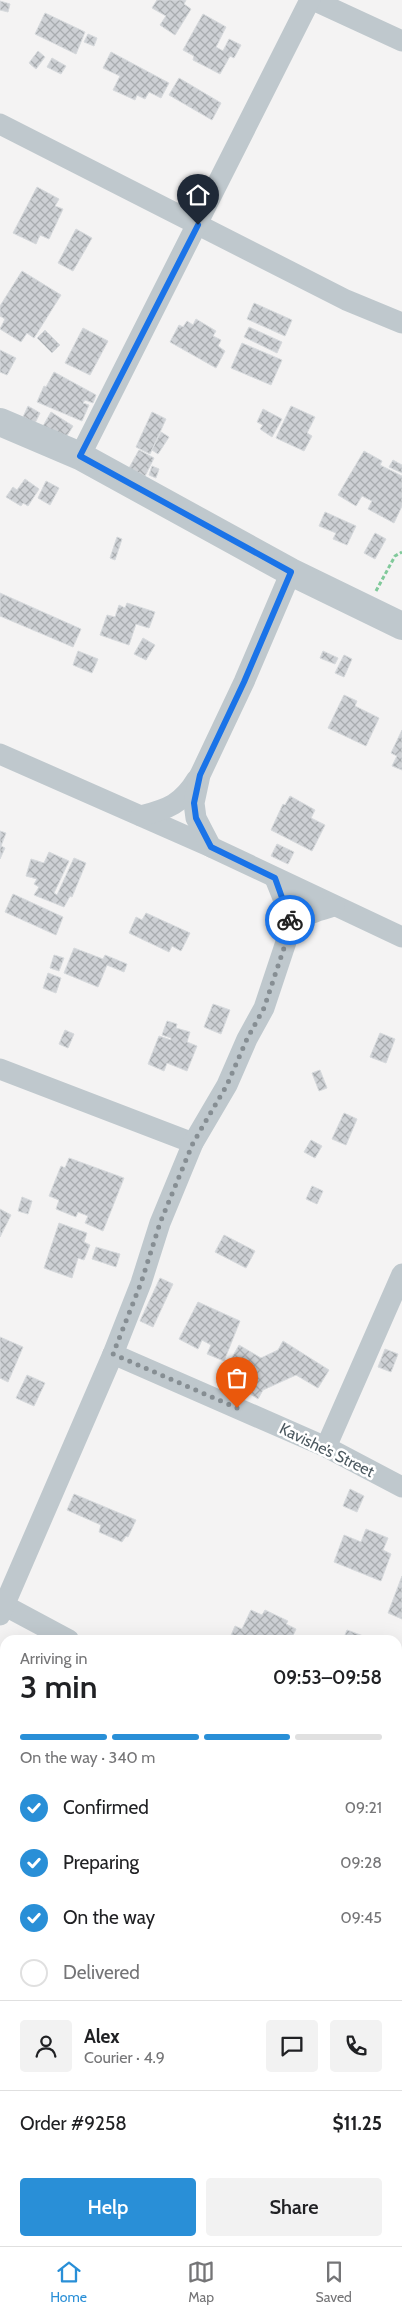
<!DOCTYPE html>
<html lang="en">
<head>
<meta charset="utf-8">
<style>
	body { margin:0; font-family:Cabin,sans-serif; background:#f2f2f2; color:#202124; height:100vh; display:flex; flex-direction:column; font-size:19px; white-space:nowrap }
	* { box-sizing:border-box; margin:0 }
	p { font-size:16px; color:#757577 }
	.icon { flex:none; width:28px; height:28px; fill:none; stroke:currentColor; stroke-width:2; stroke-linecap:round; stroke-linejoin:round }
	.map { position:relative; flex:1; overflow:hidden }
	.drawer { position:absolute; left:0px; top:1635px; width:402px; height:611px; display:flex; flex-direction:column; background:#fff; border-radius:15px 15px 0 0; box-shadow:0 5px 20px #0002 }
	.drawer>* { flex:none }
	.pin { position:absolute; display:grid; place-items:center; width:42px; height:42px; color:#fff; margin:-51px -21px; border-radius:50% 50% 50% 0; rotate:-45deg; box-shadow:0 0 5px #0007 }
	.pin .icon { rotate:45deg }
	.courier { position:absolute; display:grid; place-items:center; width:50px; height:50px; margin:-25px; border:4px solid #1a73e8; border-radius:50%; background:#fff; color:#222; box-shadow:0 1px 6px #0007 }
	.head em { font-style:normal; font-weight:600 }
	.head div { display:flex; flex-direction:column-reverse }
	.head { display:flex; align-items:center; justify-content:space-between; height:85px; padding:0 20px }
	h1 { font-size:32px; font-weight:600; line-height:38px }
	.bar { display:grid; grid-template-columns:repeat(4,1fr); gap:8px 5px; align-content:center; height:60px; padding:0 20px }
	.bar i { height:6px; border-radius:4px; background:#e0e0e0 }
	.bar .active { background:#298fd7 }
	.bar p { grid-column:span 4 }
	.line { display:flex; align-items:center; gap:12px; padding:0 20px; border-top:1px solid #e0e0e0 }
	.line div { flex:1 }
	.round { display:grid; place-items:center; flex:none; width:52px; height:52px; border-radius:5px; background:#f2f2f2 }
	ol { padding:0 20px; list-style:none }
	li { display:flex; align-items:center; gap:15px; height:55px }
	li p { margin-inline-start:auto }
	li .icon { padding:5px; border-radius:50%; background:#298fd7; color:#fff; stroke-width:4 }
	li:last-child { color:#757577 }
	li i { width:28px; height:28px; border:2px solid #e0e0e0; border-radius:50% }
	.button { display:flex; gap:10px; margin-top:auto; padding:10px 20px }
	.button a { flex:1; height:58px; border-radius:5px; background:#298fd7; color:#fff; font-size:20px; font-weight:600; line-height:58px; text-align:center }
	.button a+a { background:#f2f2f2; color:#202124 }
	.dock { display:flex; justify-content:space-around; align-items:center; height:70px; border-top:1px solid #e0e0e0; background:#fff; font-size:14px; color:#757577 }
	.dock a { display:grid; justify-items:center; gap:2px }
	.dock .active { color:#298fd7 }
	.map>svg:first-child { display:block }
</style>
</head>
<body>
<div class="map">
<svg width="402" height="2246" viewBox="0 0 402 2246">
	<defs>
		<pattern id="building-cross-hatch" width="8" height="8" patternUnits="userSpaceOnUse" patternTransform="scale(1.25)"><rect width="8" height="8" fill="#cdd0d4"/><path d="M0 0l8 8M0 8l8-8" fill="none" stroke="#a8acaf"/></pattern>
	</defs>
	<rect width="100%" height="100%" fill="#f4f3f3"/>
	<g fill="url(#building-cross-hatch)" stroke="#d7dadd">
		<polygon points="157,0 186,0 184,4 191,9 175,35 160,25 166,16 152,8"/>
		<polygon points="0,1 10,4 8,12 0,10"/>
		<polygon points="45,13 85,32 76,54 35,34"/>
		<polygon points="203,14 226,27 216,47 223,51 229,39 241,45 234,58 230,56 220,74 193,60 194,56 183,50"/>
		<polygon points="88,34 97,38 94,46 84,42"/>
		<polygon points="38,51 45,57 36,69 29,63"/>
		<polygon points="111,52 169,83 161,98 149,92 145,99 137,95 135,100 113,90 120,76 103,68"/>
		<polygon points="52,58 66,66 61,74 47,67"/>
		<polygon points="179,78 221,103 212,120 169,95"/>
		<polygon points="37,187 59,199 55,206 63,209 49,239 40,235 36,244 13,233"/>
		<polygon points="76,229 92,238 73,271 58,263"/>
		<polygon points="22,271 61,295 34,338 27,333 21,342 0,329 5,319 0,316 0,306"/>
		<polygon points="254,303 292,320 285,336 247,319"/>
		<polygon points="196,319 216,331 213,336 221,340 218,346 225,351 216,368 170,342 179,325 183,327 187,321 193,325"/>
		<polygon points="249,327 282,342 277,353 244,337"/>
		<polygon points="83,328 108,341 90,375 65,363"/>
		<polygon points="45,330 60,345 52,353 37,338"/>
		<polygon points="242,343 282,360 271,385 231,368"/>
		<polygon points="0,350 16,358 7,375 0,372"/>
		<polygon points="54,372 96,395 93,403 85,400 83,403 89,405 82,421 37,402 44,386 46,387"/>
		<polygon points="28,406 40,413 35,423 23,417"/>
		<polygon points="291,406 315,417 307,433 312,436 304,451 276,438"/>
		<polygon points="263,409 282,419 272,437 260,429 263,425 257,422"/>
		<polygon points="51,412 73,426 65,439 43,426"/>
		<polygon points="152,412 166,419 150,454 136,447"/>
		<polygon points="161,432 169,437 158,454 152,450"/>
		<polygon points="139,450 154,458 145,476 129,468"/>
		<polygon points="364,451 382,461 380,465 402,476 402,506 394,523 368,509 372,501 362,496 356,506 338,495"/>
		<polygon points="393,460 402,465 402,473 389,467"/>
		<polygon points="152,466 159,469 156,478 149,475"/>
		<polygon points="25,479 39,489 28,506 23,503 21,506 6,497 13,487 17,490"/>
		<polygon points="46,481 59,488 50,505 38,498"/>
		<polygon points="325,512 356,526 347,545 333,539 336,533 319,526"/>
		<polygon points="375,533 386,539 375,559 364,553"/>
		<polygon points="117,537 122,539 115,560 110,558"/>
		<polygon points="0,593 81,629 73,647 0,616"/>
		<polygon points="127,603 155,612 149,628 136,624 129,645 100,635 107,615 115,617 119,605 125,608"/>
		<polygon points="143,638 155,645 146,660 134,654"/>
		<polygon points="78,651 98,659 92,673 73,665"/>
		<polygon points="323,651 338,658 335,664 320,658"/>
		<polygon points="344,655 352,659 344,677 335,673"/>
		<polygon points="344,695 357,701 355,706 379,718 366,746 328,728"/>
		<polygon points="402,730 402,770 392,766 397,756 391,753"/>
		<polygon points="290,796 315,810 311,818 325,825 312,851 271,830 283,804 285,805"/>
		<polygon points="0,831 6,833 1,846 5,848 0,859"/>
		<polygon points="277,844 294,852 288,864 271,856"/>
		<polygon points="49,852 69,861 54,893 57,895 74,858 86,863 72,897 70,896 64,907 34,895 39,887 34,884 37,879 26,876 31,859 44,863"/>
		<polygon points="13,894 63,917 56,935 5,912"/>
		<polygon points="146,913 190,933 181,951 172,946 169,952 129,933 136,917 142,920"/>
		<polygon points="74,948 103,959 105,955 127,964 124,972 107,965 98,987 64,973"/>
		<polygon points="54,955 64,958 59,971 50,968"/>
		<polygon points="48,973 61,978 56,993 43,988"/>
		<polygon points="213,1004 230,1010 221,1034 204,1027"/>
		<polygon points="167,1021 177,1024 176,1028 190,1032 187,1042 197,1046 187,1071 167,1063 164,1071 148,1064 159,1036 171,1040 171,1038 162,1035"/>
		<polygon points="65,1030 74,1034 68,1048 59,1044"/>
		<polygon points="380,1033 395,1039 386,1063 370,1057"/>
		<polygon points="320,1070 327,1088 319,1091 312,1073"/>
		<polygon points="344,1113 357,1119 346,1145 332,1139"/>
		<polygon points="311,1140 322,1146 315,1158 304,1152"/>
		<polygon points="69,1158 124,1178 103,1231 85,1223 88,1216 78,1212 76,1217 56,1209 59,1200 49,1196 61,1166 65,1168"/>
		<polygon points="312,1186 323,1191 317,1204 306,1199"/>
		<polygon points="22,1197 32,1201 28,1214 18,1211"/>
		<polygon points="0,1209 11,1215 0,1237"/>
		<polygon points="59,1223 87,1233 84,1242 90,1245 84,1260 78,1258 72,1278 44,1268"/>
		<polygon points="224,1235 255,1251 246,1268 215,1252"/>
		<polygon points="96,1247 120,1254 116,1267 92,1259"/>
		<polygon points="160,1278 173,1284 153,1327 140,1321"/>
		<polygon points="198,1302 240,1321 224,1361 207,1354 211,1345 202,1340 198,1349 179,1339"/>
		<polygon points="0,1337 23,1347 8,1382 0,1378"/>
		<polygon points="283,1341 329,1370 318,1388 296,1375 263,1390 258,1399 239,1387 249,1373 230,1361 239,1345 261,1358 278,1350"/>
		<polygon points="385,1349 398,1354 391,1372 378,1367"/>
		<polygon points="27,1375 45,1383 34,1406 16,1398"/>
		<polygon points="350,1489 364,1496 357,1512 343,1506"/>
		<polygon points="74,1494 136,1520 128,1537 126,1536 122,1542 99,1532 101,1525 67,1510"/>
		<polygon points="366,1529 388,1538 383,1550 391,1554 381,1581 334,1562 344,1535 361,1542"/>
		<polygon points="402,1576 402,1619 388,1613"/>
		<polygon points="251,1610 262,1615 265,1610 288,1621 286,1624 296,1629 291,1640 229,1640 235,1626 242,1629"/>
		<polygon points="347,1630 366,1637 365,1640 343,1640"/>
		<polygon points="0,1780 5,1782 5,1805 0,1817"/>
		<polygon points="0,1941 5,1944 5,1968 2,1973 5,1975 5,1996 0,1993"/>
		<polygon points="1,2008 5,2009 4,2039 0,2038"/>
		<polygon points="398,2014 402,2016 402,2050 398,2048"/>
		<polygon points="5,2218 5,2241 30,2241 26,2246 0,2246 0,2226"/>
	</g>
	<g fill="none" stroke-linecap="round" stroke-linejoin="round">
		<polyline stroke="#80c99a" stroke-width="3" stroke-dasharray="4 2.5" stroke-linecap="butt" points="376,591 395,556 402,552"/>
		<g stroke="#bfc8cd" stroke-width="21">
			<polyline points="313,0 402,41"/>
			<polyline points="0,124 346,300 402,323"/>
			<polyline points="80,456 310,0"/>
			<polyline points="0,754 211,847 402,937"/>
			<path d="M 141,816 C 168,809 182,804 197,779"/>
			<polyline points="211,847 196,818 194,803 200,775 244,682 291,572"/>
			<polyline points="275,878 289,913 291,927"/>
			<polyline points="0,1069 193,1143"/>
			<polyline points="113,1354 326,1447 402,1487"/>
			<polyline points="326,1447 402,1274"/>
			<polyline points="0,1603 69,1640"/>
			<path d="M 0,1615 L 113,1354 L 141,1283 L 160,1223 L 193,1143 L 227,1085 L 247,1039 L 264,1008 L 291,927 C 304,914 317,911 334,906"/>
			<polyline points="398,1798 402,1800"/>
			<polyline points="0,1884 5,1886"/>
			<polyline points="398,2073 402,2076"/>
			<polyline points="0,2190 5,2192"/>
			<polyline points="114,2241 125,2246"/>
		</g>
		<polyline stroke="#bfc8cd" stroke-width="28" points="0,422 80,456 291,572 402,626"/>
	</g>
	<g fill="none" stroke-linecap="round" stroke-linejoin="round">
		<polyline stroke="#868e93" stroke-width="5" stroke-dasharray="0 9" points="237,1408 113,1354 141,1283 160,1223 193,1143 227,1085 247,1039 264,1008 291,927 290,920"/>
		<polyline stroke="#1a73e8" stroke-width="6" points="198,225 80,456 291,572 244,682 200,775 194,803 196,818 211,847 275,878 290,920"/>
	</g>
	<g text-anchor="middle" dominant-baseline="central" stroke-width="5" stroke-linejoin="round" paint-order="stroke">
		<g font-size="16" fill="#4b585f" stroke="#fff">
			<text transform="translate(327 1450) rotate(26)">Kavishe’s Street</text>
		</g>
	</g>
</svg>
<div class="pin" style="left:237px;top:1408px;background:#ea580c"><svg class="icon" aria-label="bag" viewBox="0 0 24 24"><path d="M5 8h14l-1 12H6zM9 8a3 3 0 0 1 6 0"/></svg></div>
<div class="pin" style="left:198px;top:225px;background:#1f2937"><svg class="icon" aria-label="home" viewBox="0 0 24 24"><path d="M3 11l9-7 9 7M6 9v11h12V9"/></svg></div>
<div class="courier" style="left:290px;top:920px"><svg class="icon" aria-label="bike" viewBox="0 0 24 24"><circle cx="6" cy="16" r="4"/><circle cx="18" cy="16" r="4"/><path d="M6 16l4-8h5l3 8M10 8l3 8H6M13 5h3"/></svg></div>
<section class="drawer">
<div class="head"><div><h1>3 min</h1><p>Arriving in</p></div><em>09:53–09:58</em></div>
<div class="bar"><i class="active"></i><i class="active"></i><i class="active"></i><i></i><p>On the way · 340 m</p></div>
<ol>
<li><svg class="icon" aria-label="check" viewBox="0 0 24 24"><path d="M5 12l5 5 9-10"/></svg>Confirmed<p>09:21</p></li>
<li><svg class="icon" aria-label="check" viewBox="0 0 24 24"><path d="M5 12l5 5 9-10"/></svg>Preparing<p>09:28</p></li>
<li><svg class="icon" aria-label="check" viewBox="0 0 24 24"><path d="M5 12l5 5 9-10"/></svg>On the way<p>09:45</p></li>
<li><i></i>Delivered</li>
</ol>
<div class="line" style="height:90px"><a class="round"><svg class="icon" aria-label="person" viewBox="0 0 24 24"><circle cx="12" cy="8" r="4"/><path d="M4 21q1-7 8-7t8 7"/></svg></a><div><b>Alex</b><p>Courier · 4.9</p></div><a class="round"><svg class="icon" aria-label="chat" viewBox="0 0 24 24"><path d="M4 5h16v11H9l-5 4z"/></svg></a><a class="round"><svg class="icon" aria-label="phone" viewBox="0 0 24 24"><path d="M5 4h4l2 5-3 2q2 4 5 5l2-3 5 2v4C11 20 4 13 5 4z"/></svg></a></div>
<div class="line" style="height:65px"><div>Order #9258</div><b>$11.25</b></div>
<div class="button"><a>Help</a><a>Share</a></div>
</section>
</div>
<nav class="dock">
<a class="active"><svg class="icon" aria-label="home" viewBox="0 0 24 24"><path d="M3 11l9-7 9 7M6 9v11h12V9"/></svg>Home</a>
<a><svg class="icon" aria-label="map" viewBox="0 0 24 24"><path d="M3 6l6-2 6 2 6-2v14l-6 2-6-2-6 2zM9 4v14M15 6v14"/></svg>Map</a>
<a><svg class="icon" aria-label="saved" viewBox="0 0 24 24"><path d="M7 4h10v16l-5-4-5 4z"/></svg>Saved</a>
</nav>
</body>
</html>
